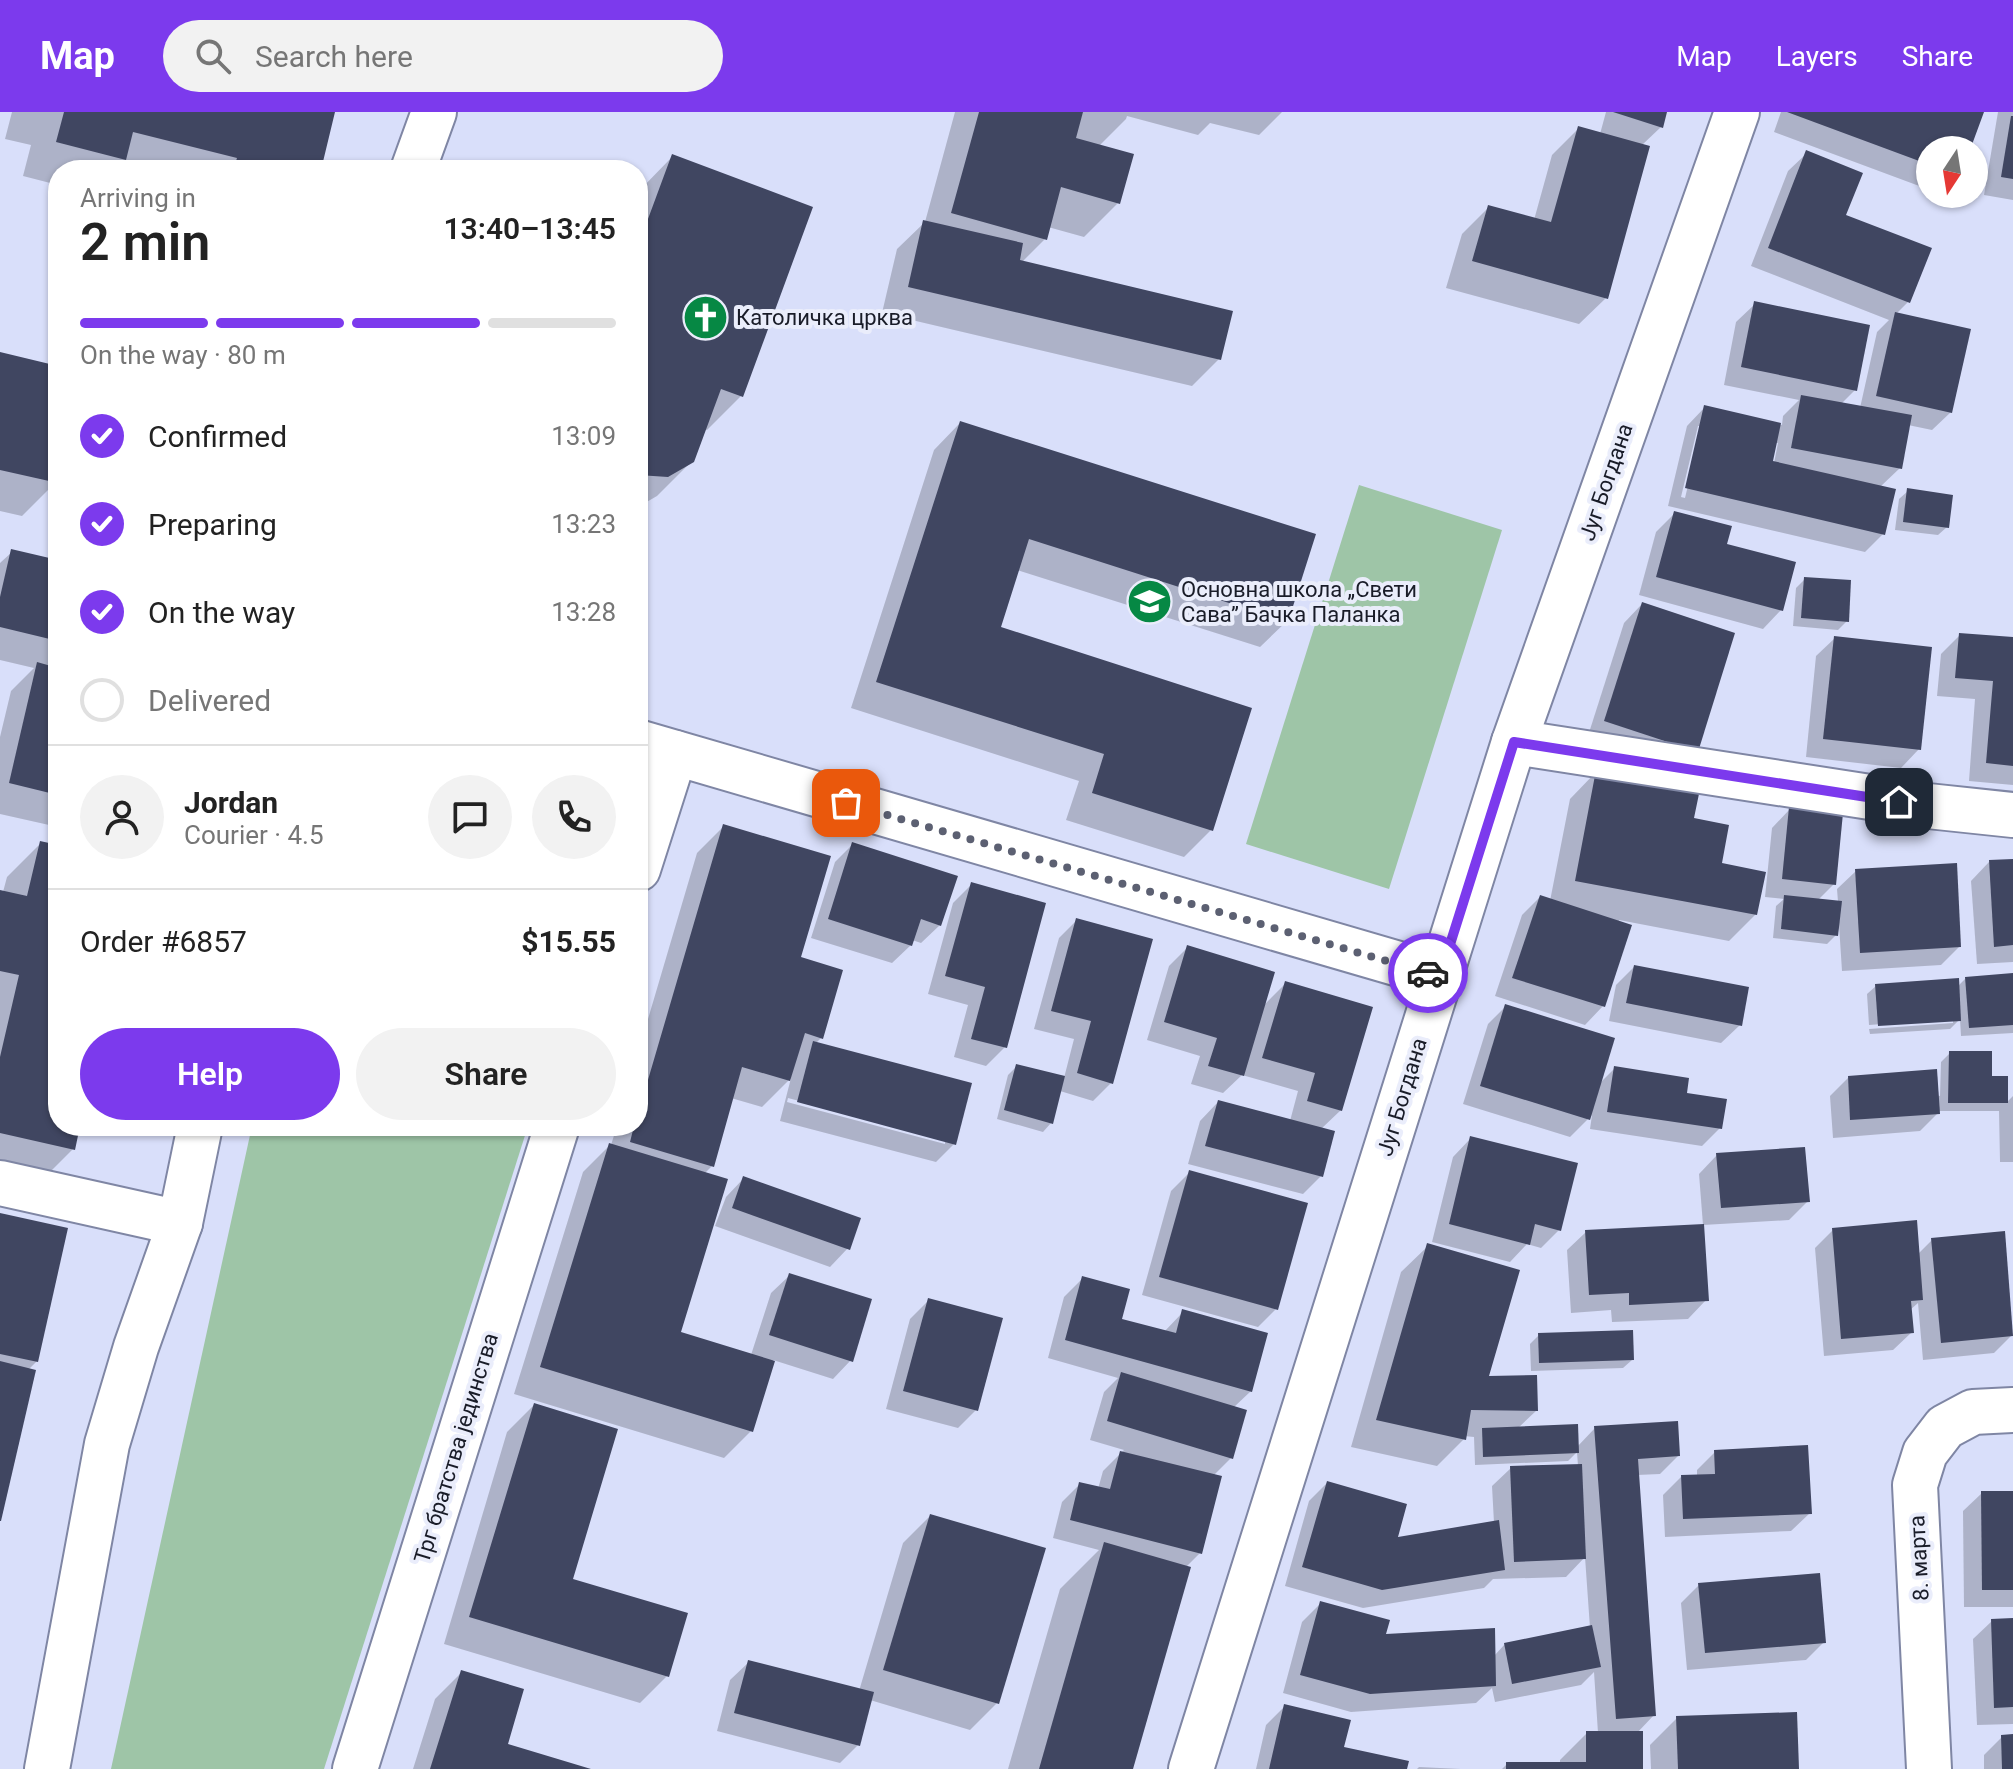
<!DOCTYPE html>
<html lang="en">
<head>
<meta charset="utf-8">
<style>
	body { margin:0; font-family:Roboto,sans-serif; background:#f2f2f2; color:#222; height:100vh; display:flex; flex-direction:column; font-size:30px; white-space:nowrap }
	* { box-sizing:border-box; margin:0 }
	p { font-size:26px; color:#767676 }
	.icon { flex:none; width:44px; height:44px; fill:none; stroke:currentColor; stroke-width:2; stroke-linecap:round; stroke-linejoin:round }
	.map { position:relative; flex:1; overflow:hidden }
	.drawer { position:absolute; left:48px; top:48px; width:600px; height:976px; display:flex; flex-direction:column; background:#fff; border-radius:32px; box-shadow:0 2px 6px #0004 }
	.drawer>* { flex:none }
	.needle { width:52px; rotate:192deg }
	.tools { position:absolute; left:1916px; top:24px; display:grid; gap:16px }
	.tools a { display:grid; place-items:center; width:72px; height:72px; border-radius:50%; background:#fff; box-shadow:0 2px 6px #0004; font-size:40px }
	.pin { position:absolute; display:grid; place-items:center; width:68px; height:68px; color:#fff; margin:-34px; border-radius:16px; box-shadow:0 4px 12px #0006 }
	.courier { position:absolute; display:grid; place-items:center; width:80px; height:80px; margin:-40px; border:6px solid #7c3aed; border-radius:50%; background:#fff; color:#222; box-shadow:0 2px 10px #0007 }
	.summary em { font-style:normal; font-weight:600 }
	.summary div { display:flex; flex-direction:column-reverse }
	.summary { display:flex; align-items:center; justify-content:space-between; height:136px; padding:0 32px }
	h1 { font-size:52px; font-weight:600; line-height:60px }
	.bar { display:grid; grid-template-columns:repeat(4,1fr); gap:12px 8px; align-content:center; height:96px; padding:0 32px }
	.bar i { height:10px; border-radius:6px; background:#e0e0e0 }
	.bar .current { background:#7c3aed }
	.bar p { grid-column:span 4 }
	.line { display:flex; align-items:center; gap:20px; padding:0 32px; border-top:2px solid #e0e0e0 }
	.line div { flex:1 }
	.round { display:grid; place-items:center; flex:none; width:84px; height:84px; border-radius:42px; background:#f2f2f2 }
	ol { padding:0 32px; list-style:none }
	li { display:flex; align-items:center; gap:24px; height:88px }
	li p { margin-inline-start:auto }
	li .icon { padding:8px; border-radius:50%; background:#7c3aed; color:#fff; stroke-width:4 }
	li:last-child { color:#767676 }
	li i { width:44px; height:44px; border:4px solid #e0e0e0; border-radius:50% }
	.primary-button { display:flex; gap:16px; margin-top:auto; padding:16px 32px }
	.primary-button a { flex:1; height:92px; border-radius:48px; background:#7c3aed; color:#fff; font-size:32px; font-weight:600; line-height:92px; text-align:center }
	.primary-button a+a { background:#f2f2f2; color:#222 }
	header { display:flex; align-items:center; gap:48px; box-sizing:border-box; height:112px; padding:0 40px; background:#7c3aed; color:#fff }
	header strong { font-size:38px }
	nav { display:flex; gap:44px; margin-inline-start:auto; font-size:28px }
	.search { width:560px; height:72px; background:#f2f2f2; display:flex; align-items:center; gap:20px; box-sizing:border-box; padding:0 28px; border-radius:44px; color:#767676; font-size:30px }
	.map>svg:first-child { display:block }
</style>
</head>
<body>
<header>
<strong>Map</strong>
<div class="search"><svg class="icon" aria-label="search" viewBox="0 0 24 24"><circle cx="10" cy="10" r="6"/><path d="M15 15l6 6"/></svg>Search here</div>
<nav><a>Map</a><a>Layers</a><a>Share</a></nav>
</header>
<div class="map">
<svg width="2013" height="1657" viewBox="0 0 2013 1657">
	<rect width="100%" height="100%" fill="#d9dffa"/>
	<g fill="#9ec5a7">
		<polygon points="1359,373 1502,418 1389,777 1246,732"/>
		<polygon points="252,1014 528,1014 324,1657 111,1657"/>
	</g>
	<g fill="#0003" fill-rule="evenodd">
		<polygon points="12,0 333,0 318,58 58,58 58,73 23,64 31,33 5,27"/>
		<polygon points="955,0 1282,0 1259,23 1210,11 1198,23 1127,4 1126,7 1099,34 1118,91 1084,125 1048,115 1045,127 1022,150 1219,247 1192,274 882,201 897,137 925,110"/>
		<polygon points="1606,0 1665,0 1661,15 1642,33 1606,186 1579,212 1446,176 1462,122 1489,95 1534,108 1552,43 1579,16 1600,22"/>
		<polygon points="1781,0 1982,0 1968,38 1930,38 1930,78 1774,20"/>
		<polygon points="1998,0 2013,0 2013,88 1984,83"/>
		<path d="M 1807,41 L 1844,104 L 1908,190 L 1896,202 L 1951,300 L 1932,318 L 1908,313 L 1900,356 L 1880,375 L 1883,422 L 1865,440 L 1668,394 L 1687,314 L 1705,295 L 1782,313 L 1783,304 L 1799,288 L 1724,273 L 1736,210 L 1755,192 L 1855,278 L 1841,292 L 1860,296 L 1877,220 L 1889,208 L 1751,154 L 1788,59 ZM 1698,314 L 1702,314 L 1685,386 L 1681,385 ZM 1775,331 L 1778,331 L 1774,351 L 1770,350 Z"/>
		<polygon points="672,45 741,284 707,318 704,317 692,349 657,384 638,395 638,80"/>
		<polygon points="0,242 58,256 53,280 58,281 58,361 56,370 22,404 0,399"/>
		<polygon points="960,311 1287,509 1260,535 1017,458 999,516 1211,718 1184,745 1066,708 1079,669 851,596 934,338"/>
		<polygon points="1908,379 1947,415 1938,423 1895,418 1899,387"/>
		<polygon points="1675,401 1781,498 1763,517 1639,483 1656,420"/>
		<polygon points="12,440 58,451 58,715 0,702 0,625 11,579 34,556 0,548 0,451"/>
		<polygon points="1805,467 1847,509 1838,518 1793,514 1796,476"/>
		<polygon points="1642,492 1696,639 1587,627 1624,511"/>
		<polygon points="1960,523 2013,527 2013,673 1969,669 1975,587 1937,584 1941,542"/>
		<polygon points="1835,526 1919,637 1901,656 1806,645 1816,544"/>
		<polygon points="1596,660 1720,753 1756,802 1729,829 1619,808 1603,894 1585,913 1495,884 1522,803 1540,785 1550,789 1570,687"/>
		<polygon points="1790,697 1834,772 1818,788 1838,790 1837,777 1856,759 1959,835 1941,853 1842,859 1839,813 1837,813 1836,823 1827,832 1773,826 1776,794 1784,787 1765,785 1772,716"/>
		<path d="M 724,714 L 798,846 L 821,926 L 815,932 L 954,1032 L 936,1050 L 780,1009 L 791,966 L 762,995 L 731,986 L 712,1054 L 704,1062 L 678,1221 L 751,1243 L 771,1181 L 790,1163 L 851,1248 L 833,1267 L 773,1248 L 751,1319 L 724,1346 L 514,1282 L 583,1060 L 610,1033 L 611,1033 L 617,1014 L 638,1014 L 638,941 L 697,741 ZM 788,986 L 945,1028 L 945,1032 L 787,990 Z"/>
		<polygon points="41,731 58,735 58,1014 78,1014 73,1037 39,1071 0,1062 0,780 3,780 7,765"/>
		<polygon points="853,732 940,813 921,831 912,828 911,833 892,851 811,826 835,750"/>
		<polygon points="2013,749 2013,850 1977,852 1971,769 1989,750"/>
		<polygon points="971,773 1005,935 986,954 954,945 968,893 928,882 953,791"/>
		<polygon points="1077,808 1111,971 1093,989 1060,979 1051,1011 1043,1020 997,1007 1008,963 1017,954 1064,966 1074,927 1034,917 1059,826"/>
		<polygon points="1188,835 1263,894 1286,871 1341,998 1321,1017 1321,1064 1303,1082 1188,1052 1200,1009 1218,990 1290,1009 1298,979 1242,963 1223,981 1191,972 1200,944 1147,928 1169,854"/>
		<polygon points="1634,855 1740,913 1721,931 1609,909 1616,873"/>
		<polygon points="2013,863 2013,921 1961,924 1960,907 1950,917 1870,922 1869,917 1953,911 1953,907 1869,913 1867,882 1876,874 1957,875 1966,866"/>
		<polygon points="1506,894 1599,972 1615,956 1685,983 1720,1016 1702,1034 1590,1017 1592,1003 1570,1025 1463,992 1488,912"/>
		<polygon points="1950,941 1990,966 2006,966 2006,991 2013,984 2013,1050 2000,1050 1999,999 1938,999 1938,1001 1920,1019 1833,1026 1830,984 1848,966 1940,984 1941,950"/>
		<polygon points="1471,1026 1559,1118 1541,1136 1527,1132 1510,1150 1432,1130 1453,1045"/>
		<polygon points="1717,1043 1807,1090 1789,1108 1703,1113 1699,1062"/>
		<polygon points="1190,1060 1276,1197 1258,1215 1142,1183 1171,1079"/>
		<polygon points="744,1066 848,1136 830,1155 715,1114 726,1085"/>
		<polygon points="0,1103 37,1249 28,1258 0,1404"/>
		<polygon points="1833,1118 1918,1142 1932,1128 2012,1223 1994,1241 1923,1248 1918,1191 1910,1198 1912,1220 1893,1238 1824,1244 1815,1136"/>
		<polygon points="1586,1120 1706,1188 1688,1207 1612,1210 1611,1198 1571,1201 1567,1138"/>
		<polygon points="1428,1134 1486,1266 1536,1299 1518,1316 1577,1335 1595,1316 1678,1344 1660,1362 1637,1363 1654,1603 1637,1621 1641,1657 1502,1657 1507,1652 1560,1652 1560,1648 1587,1621 1598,1621 1594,1560 1581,1573 1495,1590 1492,1576 1476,1591 1351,1600 1283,1581 1302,1510 1320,1492 1383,1524 1494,1544 1505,1532 1590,1516 1585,1445 1566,1465 1493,1467 1484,1476 1363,1496 1285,1474 1309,1389 1327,1371 1395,1427 1494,1411 1492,1374 1511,1356 1578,1354 1577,1340 1568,1349 1475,1353 1474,1325 1464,1324 1464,1327 1437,1354 1351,1335 1401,1160"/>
		<polygon points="1082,1167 1119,1208 1164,1220 1183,1200 1251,1279 1233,1296 1231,1346 1213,1364 1200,1441 1185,1456 1131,1657 1008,1657 1060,1477 1099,1438 1053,1426 1062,1390 1080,1372 1098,1377 1103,1359 1124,1338 1090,1328 1104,1280 1118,1266 1048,1246 1064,1185"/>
		<polygon points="928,1189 976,1298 958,1316 886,1297 910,1207"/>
		<polygon points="1539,1223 1632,1248 1623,1256 1531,1259 1530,1232"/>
		<polygon points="534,1293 570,1468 667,1564 640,1591 444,1532 507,1320"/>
		<polygon points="1715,1340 1810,1401 1791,1419 1665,1425 1663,1383 1681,1365 1697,1364 1697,1358"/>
		<polygon points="1982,1381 2013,1381 2013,1495 1964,1495 1963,1399"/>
		<polygon points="930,1404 997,1591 970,1618 870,1588 858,1633 840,1651 717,1619 730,1568 749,1550 859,1579 903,1431"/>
		<polygon points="1699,1473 1824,1530 1806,1548 1687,1558 1681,1491"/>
		<polygon points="2013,1508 2013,1612 1977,1613 1973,1527 1992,1509"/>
		<polygon points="462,1560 506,1633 587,1657 413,1657 435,1587"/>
		<polygon points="1285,1594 1342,1637 1405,1657 1256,1657 1266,1613"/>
		<polygon points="1677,1606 1797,1657 1651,1657 1650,1633"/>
		<polygon points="2013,1624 2013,1657 1984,1657 1984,1643 2002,1625"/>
		<polygon points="1419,1655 1461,1657 1417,1657"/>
	</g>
	<g fill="#404661">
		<polygon points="64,0 335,0 321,58 233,58 237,46 133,20 126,48 56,30"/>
		<polygon points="979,0 1083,0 1076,26 1134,42 1120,92 1061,75 1047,128 951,101"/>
		<polygon points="1613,0 1667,0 1663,16"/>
		<polygon points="1787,0 1984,0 1970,38 1930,38 1930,53"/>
		<polygon points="2011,4 2013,4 2013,67 2001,65"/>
		<polygon points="1578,14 1650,34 1608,187 1472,149 1488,93 1551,110"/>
		<polygon points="1806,38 1863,61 1846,103 1932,136 1910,191 1768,136"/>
		<polygon points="672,42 813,95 743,285 721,277 694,350 668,365 638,363 638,134"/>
		<polygon points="923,108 1023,131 1020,148 1233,199 1221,248 908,175"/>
		<polygon points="1754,189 1870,213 1857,279 1741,255"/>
		<polygon points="1895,200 1971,217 1952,301 1876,284"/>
		<polygon points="0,240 58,254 55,279 58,279 58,371 0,358"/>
		<polygon points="1801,283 1912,303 1902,357 1791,336"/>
		<polygon points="1704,293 1781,311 1773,349 1896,377 1885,423 1685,376"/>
		<polygon points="960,309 1316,422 1288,510 1029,427 1001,515 1252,596 1213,719 1092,681 1104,642 876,570"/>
		<polygon points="1907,376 1953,383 1949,416 1903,410"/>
		<polygon points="1674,399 1732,414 1727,432 1796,450 1783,499 1656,465"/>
		<polygon points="11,437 58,448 58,529 0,515 0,485"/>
		<polygon points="1804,465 1851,468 1849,510 1801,506"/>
		<polygon points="1642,490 1735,521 1698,640 1604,609"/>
		<polygon points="1959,521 2013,525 2013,654 1986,651 1993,569 1955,566"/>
		<polygon points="1834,524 1932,535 1921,638 1823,627"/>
		<polygon points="37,550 58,556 58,683 9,671"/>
		<polygon points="1596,658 1700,677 1694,706 1729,713 1722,751 1766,760 1757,803 1575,769"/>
		<polygon points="1789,695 1843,701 1836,773 1782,767"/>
		<polygon points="723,712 831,744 801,845 843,858 823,927 805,921 790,969 742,955 714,1055 630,1030 634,1014 638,1014 638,1002"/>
		<polygon points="40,729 58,733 58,1014 80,1014 75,1038 0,1021 0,945 19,863 0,859 0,778 27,784"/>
		<polygon points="852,730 958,764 941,814 921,807 912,834 828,807"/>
		<polygon points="2013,747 2013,833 1994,835 1989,748"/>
		<polygon points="1957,751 1961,835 1860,841 1855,757"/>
		<polygon points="971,770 1046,791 1007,936 971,927 985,875 945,864"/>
		<polygon points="1540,783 1632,813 1605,895 1512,866"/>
		<polygon points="1784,783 1842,789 1838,824 1781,817"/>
		<polygon points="1076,806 1153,827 1113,972 1077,961 1091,909 1051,899"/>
		<polygon points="1187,833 1275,860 1244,964 1208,954 1217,926 1164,910"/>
		<polygon points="1634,853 1749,875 1742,914 1626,891"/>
		<polygon points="2013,861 2013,913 1969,916 1965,865"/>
		<polygon points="1959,866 1961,909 1878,914 1875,872"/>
		<polygon points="1285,869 1373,895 1342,999 1307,989 1315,961 1262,946"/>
		<polygon points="1505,892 1615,926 1590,1008 1480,974"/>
		<polygon points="813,929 972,971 956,1033 797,990"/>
		<polygon points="1949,939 1992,939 1992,964 2008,964 2008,991 1948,991"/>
		<polygon points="1016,952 1065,964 1053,1012 1004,998"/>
		<polygon points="1614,954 1689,966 1687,981 1727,987 1722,1017 1607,1000"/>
		<polygon points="1937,957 1940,1002 1850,1008 1848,964"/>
		<polygon points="1218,988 1335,1019 1323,1065 1205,1034"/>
		<polygon points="1470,1024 1578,1051 1561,1119 1535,1112 1530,1133 1449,1112"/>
		<polygon points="609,1031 728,1067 681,1220 775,1249 753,1320 540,1255"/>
		<polygon points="1805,1035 1810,1090 1721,1096 1716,1041"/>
		<polygon points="1189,1058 1308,1091 1278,1198 1159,1165"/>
		<polygon points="743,1064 861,1106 850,1138 732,1096"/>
		<polygon points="0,1101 68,1116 38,1250 0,1242"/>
		<polygon points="1917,1108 1923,1188 1911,1189 1914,1221 1841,1227 1832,1116"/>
		<polygon points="1704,1112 1709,1189 1629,1193 1629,1181 1589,1183 1585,1118"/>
		<polygon points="2005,1119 2013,1224 1941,1231 1931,1126"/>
		<polygon points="1427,1131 1520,1158 1489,1264 1537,1263 1538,1299 1471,1298 1466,1328 1376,1308"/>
		<polygon points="789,1161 872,1187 853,1250 769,1223"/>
		<polygon points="1082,1164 1130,1177 1122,1207 1176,1221 1182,1197 1268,1221 1252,1280 1065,1228"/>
		<polygon points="928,1186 1003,1206 978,1299 903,1279"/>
		<polygon points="1633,1218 1634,1248 1539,1251 1538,1221"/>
		<polygon points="0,1249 36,1258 1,1409 0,1409"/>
		<polygon points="1121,1260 1247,1298 1233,1347 1107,1309"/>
		<polygon points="534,1291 618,1317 573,1467 688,1501 669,1565 469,1505"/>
		<polygon points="1678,1309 1680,1344 1638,1347 1656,1604 1616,1607 1594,1314"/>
		<polygon points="1578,1312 1579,1341 1483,1345 1482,1316"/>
		<polygon points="1808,1333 1812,1402 1683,1407 1681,1363 1715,1362 1714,1338"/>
		<polygon points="1120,1339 1222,1364 1202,1442 1070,1408 1079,1370 1110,1377"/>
		<polygon points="1582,1352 1586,1447 1514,1450 1510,1354"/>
		<polygon points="1327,1369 1407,1392 1398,1425 1499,1408 1505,1458 1382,1478 1302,1455"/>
		<polygon points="1981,1379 2013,1379 2013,1478 1982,1478"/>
		<polygon points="930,1402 1046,1436 999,1592 883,1558"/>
		<polygon points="1104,1430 1191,1455 1133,1657 1039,1657"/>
		<polygon points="1820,1461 1826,1531 1705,1541 1698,1471"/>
		<polygon points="1320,1489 1390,1508 1386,1522 1495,1516 1496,1574 1370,1582 1300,1563"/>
		<polygon points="2013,1506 2013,1595 1994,1596 1991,1507"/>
		<polygon points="1592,1513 1601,1555 1512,1572 1504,1531"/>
		<polygon points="748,1548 874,1580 860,1634 734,1601"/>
		<polygon points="461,1558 524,1577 508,1632 591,1657 430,1657"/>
		<polygon points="1284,1592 1351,1608 1344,1635 1409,1649 1407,1657 1269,1657"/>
		<polygon points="1797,1600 1799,1657 1678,1657 1676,1604"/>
		<polygon points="1586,1619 1643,1619 1643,1657 1506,1657 1506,1650 1586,1650"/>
		<polygon points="2013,1622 2013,1657 2002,1657 2001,1623"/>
	</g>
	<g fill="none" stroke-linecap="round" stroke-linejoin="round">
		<defs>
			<g id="minor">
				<polyline points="413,58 434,0"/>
				<polyline points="638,630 1440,864"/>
				<polyline points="1514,630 1928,694 2013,703"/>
				<polyline points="638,757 675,641"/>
				<polyline points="0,1071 180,1111"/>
				<polyline points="47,1657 107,1332 136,1235 180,1111 200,1014"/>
				<polyline points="355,1657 557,1014"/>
				<polyline points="1191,1657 1514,630 1737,0"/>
				<polyline points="1929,1657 1915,1373 1925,1341 1945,1315 1973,1300 2013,1298"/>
			</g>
		</defs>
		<use href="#minor" stroke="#7f86a4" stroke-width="48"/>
		<use href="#minor" stroke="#fff" stroke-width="44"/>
	</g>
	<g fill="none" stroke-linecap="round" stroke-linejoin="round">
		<polyline stroke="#5c6072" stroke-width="8" stroke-dasharray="0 14.4" points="846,691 1428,861"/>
		<polyline stroke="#7c3aed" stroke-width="10" points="1428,861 1440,864 1514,630 1899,690"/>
	</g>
	<defs>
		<symbol id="church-disc" viewBox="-11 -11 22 22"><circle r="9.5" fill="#068844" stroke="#eaedfb"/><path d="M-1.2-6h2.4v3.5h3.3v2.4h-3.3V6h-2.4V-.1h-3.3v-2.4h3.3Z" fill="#fff"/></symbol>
		<symbol id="school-disc" viewBox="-11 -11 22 22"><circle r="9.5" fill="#068844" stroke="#eaedfb"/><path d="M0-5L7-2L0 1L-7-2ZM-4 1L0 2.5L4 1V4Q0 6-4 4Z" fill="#fff"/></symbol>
	</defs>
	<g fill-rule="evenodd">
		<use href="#church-disc" x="680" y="180" width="51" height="51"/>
		<use href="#school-disc" x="1124" y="464" width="51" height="51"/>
	</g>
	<g text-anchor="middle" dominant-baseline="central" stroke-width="8" stroke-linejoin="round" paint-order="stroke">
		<g font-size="22" fill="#191c28" stroke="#eaedfb" text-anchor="start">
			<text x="736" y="205">Католичка црква</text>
			<text x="1181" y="477">Основна школа „Свети<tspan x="1181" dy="25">Сава” Бачка Паланка</tspan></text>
		</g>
		<g font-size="22" fill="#191c28" stroke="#eaedfb">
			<text transform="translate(1606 370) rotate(-71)">Југ Богдана</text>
			<text transform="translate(1402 985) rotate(-73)">Југ Богдана</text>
			<text transform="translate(456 1336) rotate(-73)">Трг братства јединства</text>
			<text transform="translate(1919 1446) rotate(-93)">8. марта</text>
		</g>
	</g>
</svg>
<div class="tools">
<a><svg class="needle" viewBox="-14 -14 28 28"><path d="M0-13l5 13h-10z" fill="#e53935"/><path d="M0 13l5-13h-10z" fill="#767676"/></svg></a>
</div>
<div class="pin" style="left:846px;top:691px;background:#ea580c"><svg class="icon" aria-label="bag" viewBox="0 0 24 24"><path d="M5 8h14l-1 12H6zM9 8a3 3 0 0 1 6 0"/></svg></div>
<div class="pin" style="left:1899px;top:690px;background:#1f2937"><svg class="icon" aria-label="home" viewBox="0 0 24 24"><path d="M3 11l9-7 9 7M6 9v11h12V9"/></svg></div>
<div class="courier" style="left:1428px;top:861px"><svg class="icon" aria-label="car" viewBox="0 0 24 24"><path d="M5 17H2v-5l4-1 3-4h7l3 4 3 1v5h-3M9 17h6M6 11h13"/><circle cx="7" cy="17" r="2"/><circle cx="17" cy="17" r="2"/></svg></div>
<section class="drawer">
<div class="summary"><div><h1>2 min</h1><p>Arriving in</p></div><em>13:40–13:45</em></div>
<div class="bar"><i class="current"></i><i class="current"></i><i class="current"></i><i></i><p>On the way · 80 m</p></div>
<ol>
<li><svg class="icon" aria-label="check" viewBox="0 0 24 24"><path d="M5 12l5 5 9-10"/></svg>Confirmed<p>13:09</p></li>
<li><svg class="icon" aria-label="check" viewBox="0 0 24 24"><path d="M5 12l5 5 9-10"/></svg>Preparing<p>13:23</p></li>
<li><svg class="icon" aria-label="check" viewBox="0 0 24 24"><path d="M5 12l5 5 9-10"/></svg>On the way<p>13:28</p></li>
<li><i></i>Delivered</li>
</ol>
<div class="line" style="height:144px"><a class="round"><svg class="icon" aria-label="person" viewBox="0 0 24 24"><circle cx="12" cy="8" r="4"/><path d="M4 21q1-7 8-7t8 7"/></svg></a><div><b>Jordan</b><p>Courier · 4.5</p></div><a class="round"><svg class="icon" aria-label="chat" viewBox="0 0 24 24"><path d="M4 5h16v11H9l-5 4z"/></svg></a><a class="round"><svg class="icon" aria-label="phone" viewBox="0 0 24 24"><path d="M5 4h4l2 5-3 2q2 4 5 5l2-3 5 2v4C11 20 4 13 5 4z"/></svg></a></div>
<div class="line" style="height:104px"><div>Order #6857</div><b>$15.55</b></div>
<div class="primary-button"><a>Help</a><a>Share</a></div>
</section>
</div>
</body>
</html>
